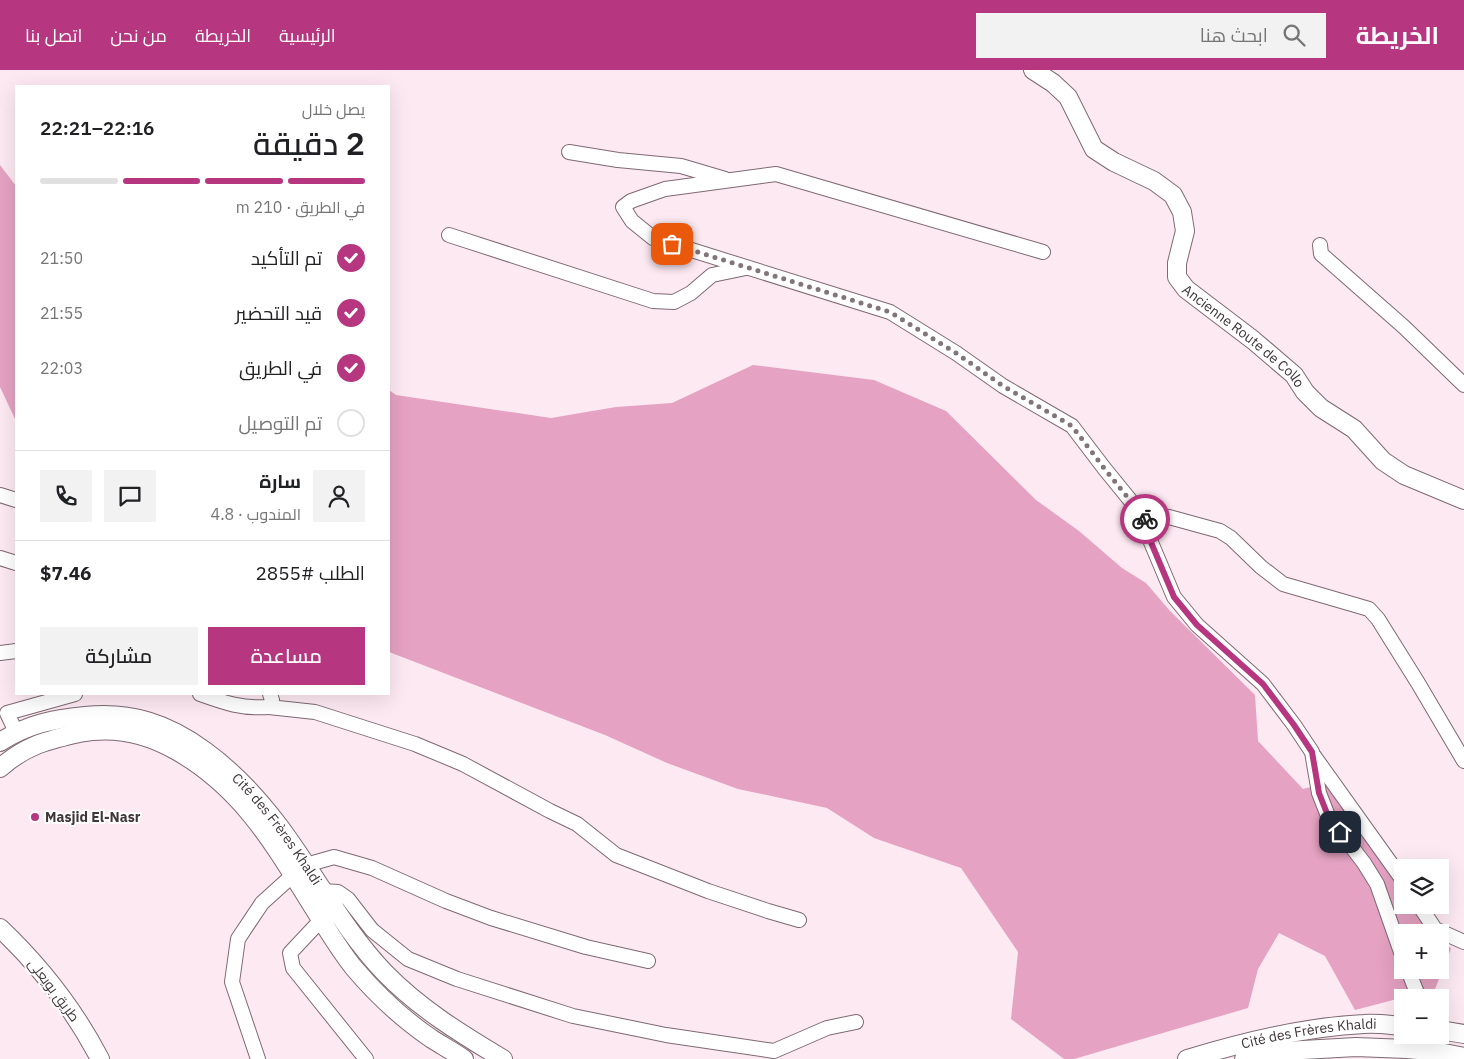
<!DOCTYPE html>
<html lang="ar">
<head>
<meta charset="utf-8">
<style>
	body { margin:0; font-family:"IBM Plex Sans",Cairo,sans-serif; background:#f2f2f2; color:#202124; direction:rtl; height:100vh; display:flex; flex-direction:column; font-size:19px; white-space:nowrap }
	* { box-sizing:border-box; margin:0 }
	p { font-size:16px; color:#757577 }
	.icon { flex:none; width:28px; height:28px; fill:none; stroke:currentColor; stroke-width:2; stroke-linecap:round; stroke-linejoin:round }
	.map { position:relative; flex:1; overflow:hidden; direction:ltr }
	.details { position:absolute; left:15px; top:15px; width:375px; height:610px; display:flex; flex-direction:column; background:#fff; border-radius:0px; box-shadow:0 5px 20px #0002; direction:rtl }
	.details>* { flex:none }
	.fabs { position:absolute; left:1394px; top:789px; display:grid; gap:10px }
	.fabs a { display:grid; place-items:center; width:55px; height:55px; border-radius:0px; background:#fff; box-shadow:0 5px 20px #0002; font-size:25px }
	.pin { position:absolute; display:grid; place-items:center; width:42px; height:42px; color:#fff; margin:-21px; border-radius:10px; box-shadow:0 2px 8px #0006 }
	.courier { position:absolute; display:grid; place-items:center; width:50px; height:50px; margin:-25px; border:4px solid #b73680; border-radius:50%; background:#fff; color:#222; box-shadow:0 1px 6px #0007 }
	.head em { font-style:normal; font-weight:600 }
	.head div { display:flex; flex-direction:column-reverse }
	.head { display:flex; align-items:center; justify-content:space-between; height:85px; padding:0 25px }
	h1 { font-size:32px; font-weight:600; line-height:38px }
	.bar { display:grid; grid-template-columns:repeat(4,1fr); gap:8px 5px; align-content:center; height:60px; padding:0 25px }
	.bar i { height:6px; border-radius:4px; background:#e0e0e0 }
	.bar .selected { background:#b73680 }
	.bar p { grid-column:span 4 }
	.line { display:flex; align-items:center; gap:12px; padding:0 25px; border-top:1px solid #e0e0e0 }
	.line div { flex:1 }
	.round { display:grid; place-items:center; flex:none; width:52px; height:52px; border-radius:0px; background:#f2f2f2 }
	ol { padding:0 25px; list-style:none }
	li { display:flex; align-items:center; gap:15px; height:55px }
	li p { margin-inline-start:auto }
	li .icon { padding:5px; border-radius:50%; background:#b73680; color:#fff; stroke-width:4 }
	li:last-child { color:#757577 }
	li i { width:28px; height:28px; border:2px solid #e0e0e0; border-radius:50% }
	.action { display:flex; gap:10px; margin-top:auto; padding:10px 25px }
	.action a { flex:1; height:58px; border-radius:0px; background:#b73680; color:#fff; font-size:20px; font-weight:600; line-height:58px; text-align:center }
	.action a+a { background:#f2f2f2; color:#202124 }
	header { display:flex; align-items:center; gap:30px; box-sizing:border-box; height:70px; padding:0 25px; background:#b73680; color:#fff }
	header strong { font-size:24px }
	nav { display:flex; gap:28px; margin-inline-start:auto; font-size:18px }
	.search { width:350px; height:45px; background:#f2f2f2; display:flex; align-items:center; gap:12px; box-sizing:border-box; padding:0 18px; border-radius:0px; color:#757577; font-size:19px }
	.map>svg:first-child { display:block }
</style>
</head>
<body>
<header>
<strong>الخريطة</strong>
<div class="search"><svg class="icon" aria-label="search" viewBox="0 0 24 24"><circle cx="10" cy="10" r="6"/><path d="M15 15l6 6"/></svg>ابحث هنا</div>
<nav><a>الرئيسية</a><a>الخريطة</a><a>من نحن</a><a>اتصل بنا</a></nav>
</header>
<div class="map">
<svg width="1464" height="989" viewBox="0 0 1464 989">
	<rect width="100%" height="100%" fill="#fde9f2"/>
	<g fill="#e5a2c2">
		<polygon points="0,95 16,116 16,351 0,317"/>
		<polygon points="753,295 874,310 946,341 1036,430 1079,461 1122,498 1146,513 1170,541 1255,625 1258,671 1303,719 1325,713 1402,815 1402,835 1417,835 1438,862 1402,862 1402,900 1440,900 1440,865 1451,879 1435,919 1355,940 1325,886 1279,863 1258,899 1248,938 1074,989 1064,989 1011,949 1018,882 961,798 874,768 827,738 738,719 667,693 605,665 389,582 389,320 396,325 551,348 616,337 672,333"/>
	</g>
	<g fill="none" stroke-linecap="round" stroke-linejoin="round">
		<defs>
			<g id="minor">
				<polyline points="569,82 618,90 681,96 725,109"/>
				<polyline points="449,165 653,231 674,232 691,223 712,205 746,198"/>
				<polyline points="1320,175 1321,184 1404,257 1464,315"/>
				<polyline points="1043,182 776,104 665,119 631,131 623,137 632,151 653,168 890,242 956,283 1003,316 1072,356 1104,398 1152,457"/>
				<polyline points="0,425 16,430"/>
				<polyline points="0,488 16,493"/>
				<polyline points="0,583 16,581"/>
				<path d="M 200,624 C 225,633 242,639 269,637 L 272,630 L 270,624"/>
				<polyline points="269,637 315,642 415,674 463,694 550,741 577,754 616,785 708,821 768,841 799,850"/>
				<polyline points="16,662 7,643 75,624"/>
				<polyline points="1314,686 1402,809"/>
				<polyline points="318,823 323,821 338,822 348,829 372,860 408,889 457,909 573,946 666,965 774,981 827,958 856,952"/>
				<polyline points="1419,835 1435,859 1464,872"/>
				<polyline points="330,847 321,850 290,883 293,898 366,989"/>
				<polyline points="1402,885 1377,814 1364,793 1328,746 1319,723 1312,682 1294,655 1263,614 1197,555 1174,527 1150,470 1152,457 1158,449 1169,447 1220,461 1231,468 1261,497 1283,514 1369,539 1378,549 1418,613 1464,691"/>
				<polyline points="1408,900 1419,928"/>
				<polyline points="1433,965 1439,982"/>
				<polyline points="258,989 232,912 238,869 262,833 293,805 306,795 334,787 372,798 446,831 491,848 586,877 648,891"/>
			</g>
			<g id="major">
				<path id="s1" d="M 1033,0 L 1053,13 L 1068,27 L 1094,79 L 1114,92 L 1154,111 L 1173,125 L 1182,142 L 1185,161 L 1177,193 L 1177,207 L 1186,219 L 1253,270 L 1294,305 L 1305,322 L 1321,338 L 1354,359 L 1383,391 L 1404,405 L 1464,430"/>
				<path id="s2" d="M 0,672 C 28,654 53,649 85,646 C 131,641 169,654 205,681 C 234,702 257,727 279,756 C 315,804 343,859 385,903 C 419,938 461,964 503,989"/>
				<path d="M 0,698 C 26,675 46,671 79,663 C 114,656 146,663 177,681 C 247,721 278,782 320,848 C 331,865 341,882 354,898 C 376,924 404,950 432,969 C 443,976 454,982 464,989"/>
				<path d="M 0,858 C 40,896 74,939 100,989"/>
				<polyline points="1440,960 1464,964"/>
				<path id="s3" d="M 1187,989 C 1244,972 1304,957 1364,954 C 1377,953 1390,955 1402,956"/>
				<polyline points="1244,989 1285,981 1356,977 1407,979 1439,982 1464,987"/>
			</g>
		</defs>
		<use href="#minor" stroke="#7f6973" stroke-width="16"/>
		<use href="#major" stroke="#7f6973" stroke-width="20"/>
		<use href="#minor" stroke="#fff" stroke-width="14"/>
		<use href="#major" stroke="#fff" stroke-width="18"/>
	</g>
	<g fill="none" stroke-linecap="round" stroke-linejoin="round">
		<polyline stroke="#82757a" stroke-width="5" stroke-dasharray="0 9" points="672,174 890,242 956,283 1003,316 1072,356 1104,398 1145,449"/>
		<polyline stroke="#b73680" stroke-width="6" points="1145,449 1152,457 1150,470 1174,527 1197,555 1263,614 1294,655 1312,682 1319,723 1328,746 1340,762"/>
	</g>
	<circle fill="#b73680" stroke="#fdfdfd" stroke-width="2" cx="35" cy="747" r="5"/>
	<g text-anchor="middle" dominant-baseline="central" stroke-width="4" stroke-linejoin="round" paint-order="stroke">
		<g font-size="14" fill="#3f363a" stroke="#fdfdfd">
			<text stroke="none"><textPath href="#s1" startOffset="369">Ancienne Route de Collo</textPath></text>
			<text stroke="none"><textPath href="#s2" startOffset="325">Cité des Frères Khaldi</textPath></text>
			<text transform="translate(54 920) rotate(53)">طريق بويعلى</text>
			<text stroke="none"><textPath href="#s3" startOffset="125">Cité des Frères Khaldi</textPath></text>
		</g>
		<g font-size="14" font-weight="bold" fill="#3f363a" stroke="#fdfdfd" text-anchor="start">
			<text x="45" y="747">Masjid El-Nasr</text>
		</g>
	</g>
</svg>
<div class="fabs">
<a><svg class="icon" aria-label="layers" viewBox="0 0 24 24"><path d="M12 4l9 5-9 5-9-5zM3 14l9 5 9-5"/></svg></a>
<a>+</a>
<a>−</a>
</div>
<div class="pin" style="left:672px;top:174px;background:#ea580c"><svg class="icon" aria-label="bag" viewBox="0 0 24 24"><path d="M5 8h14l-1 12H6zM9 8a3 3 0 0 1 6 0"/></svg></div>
<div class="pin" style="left:1340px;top:762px;background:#1f2937"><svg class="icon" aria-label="home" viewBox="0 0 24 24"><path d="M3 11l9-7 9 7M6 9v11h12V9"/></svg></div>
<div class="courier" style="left:1145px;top:449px"><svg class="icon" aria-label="bike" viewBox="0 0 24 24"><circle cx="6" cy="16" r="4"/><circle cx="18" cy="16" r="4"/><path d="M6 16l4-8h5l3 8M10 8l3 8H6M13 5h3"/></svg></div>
<section class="details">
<div class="head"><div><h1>2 دقيقة</h1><p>يصل خلال</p></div><em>22:16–22:21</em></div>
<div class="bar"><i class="selected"></i><i class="selected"></i><i class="selected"></i><i></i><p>في الطريق · 210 m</p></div>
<ol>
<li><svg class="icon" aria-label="check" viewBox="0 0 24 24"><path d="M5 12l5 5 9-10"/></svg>تم التأكيد<p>21:50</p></li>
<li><svg class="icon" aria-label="check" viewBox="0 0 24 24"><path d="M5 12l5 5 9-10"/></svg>قيد التحضير<p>21:55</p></li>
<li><svg class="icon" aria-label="check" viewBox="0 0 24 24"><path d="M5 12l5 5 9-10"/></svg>في الطريق<p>22:03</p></li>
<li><i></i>تم التوصيل</li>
</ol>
<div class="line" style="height:90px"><a class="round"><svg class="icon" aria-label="person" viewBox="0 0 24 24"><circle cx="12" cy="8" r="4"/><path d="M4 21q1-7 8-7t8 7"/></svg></a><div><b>سارة</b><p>المندوب · 4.8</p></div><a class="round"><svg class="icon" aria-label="chat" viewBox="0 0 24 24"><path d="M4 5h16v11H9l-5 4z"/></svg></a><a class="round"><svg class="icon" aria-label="phone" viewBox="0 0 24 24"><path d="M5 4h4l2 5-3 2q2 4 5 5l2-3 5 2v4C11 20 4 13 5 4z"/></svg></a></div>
<div class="line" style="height:65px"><div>الطلب #2855</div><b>$7.46</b></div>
<div class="action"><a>مساعدة</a><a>مشاركة</a></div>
</section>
</div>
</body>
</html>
